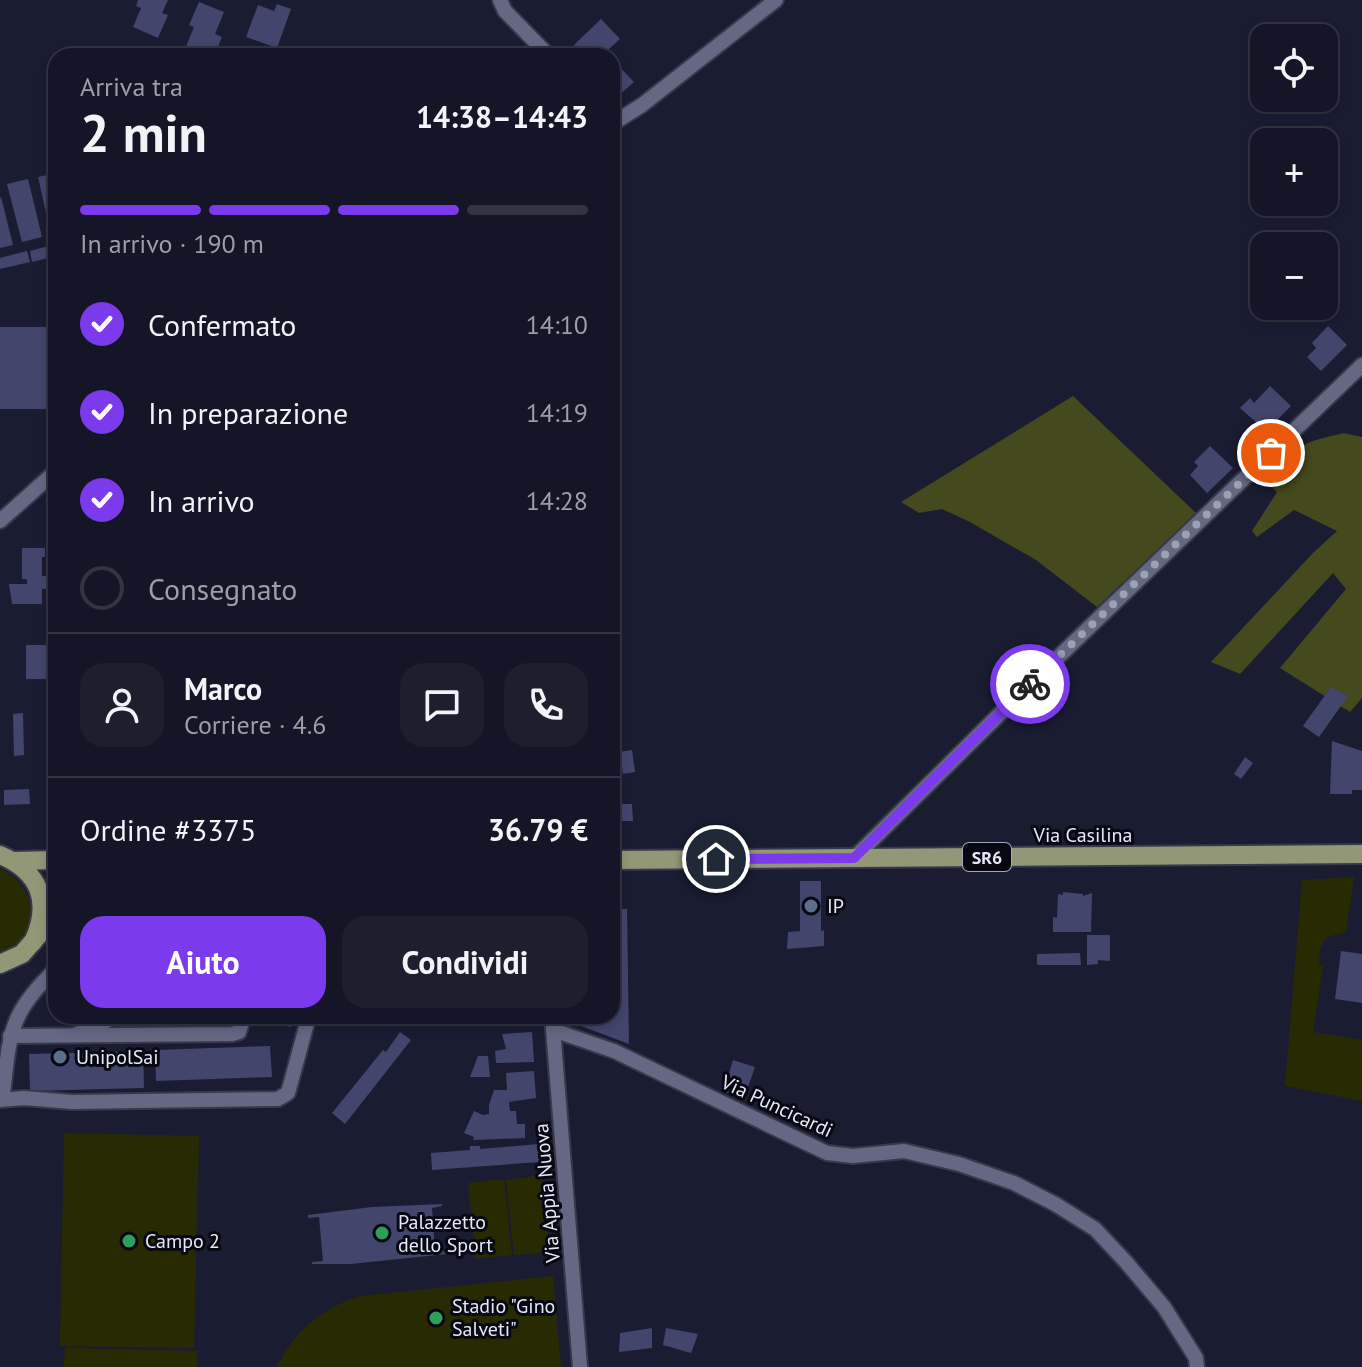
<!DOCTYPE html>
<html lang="it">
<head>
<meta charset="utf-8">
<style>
	body { margin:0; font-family:"PT Sans",sans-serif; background:#1d1e2e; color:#f1f3f6; height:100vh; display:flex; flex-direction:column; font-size:30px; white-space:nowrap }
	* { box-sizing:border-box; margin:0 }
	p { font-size:26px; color:#9d9fa7 }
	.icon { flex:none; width:44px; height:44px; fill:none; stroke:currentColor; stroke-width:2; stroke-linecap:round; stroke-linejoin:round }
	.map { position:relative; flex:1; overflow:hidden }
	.sheet { position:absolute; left:48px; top:48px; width:572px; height:976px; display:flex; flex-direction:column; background:#141526; border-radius:24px; box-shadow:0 4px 12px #0003,0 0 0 2px #333443 }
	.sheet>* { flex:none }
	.fabs { position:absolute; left:1250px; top:24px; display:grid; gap:16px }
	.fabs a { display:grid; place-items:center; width:88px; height:88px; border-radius:16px; background:#141526; box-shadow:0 4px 12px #0003,0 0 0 2px #333443; font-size:40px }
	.pin { position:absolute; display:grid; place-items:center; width:68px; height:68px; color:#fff; margin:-34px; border:4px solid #fff; border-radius:50%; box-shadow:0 2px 8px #0007 }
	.courier { position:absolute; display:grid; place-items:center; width:80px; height:80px; margin:-40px; border:6px solid #7c3aed; border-radius:50%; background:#fff; color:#222; box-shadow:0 2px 10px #0007 }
	.headline em { font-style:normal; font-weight:700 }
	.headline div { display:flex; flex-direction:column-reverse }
	.headline { display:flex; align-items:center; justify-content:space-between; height:136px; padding:0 32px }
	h1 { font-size:52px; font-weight:700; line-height:60px }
	.bar { display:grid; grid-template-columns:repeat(4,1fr); gap:12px 8px; align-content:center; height:96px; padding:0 32px }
	.bar i { height:10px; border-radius:6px; background:#333443 }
	.bar .on { background:#7c3aed }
	.bar p { grid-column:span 4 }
	.line { display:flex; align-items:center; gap:20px; padding:0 32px; border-top:2px solid #333443 }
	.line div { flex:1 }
	.round { display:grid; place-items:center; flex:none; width:84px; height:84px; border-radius:24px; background:#1d1e2e }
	ol { padding:0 32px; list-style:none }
	li { display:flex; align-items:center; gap:24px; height:88px }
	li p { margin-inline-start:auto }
	li .icon { padding:8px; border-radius:50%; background:#7c3aed; color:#fff; stroke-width:4 }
	li:last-child { color:#9d9fa7 }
	li i { width:44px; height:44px; border:4px solid #333443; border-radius:50% }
	.cta { display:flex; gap:16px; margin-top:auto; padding:16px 32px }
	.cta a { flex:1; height:92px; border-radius:24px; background:#7c3aed; color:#fff; font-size:32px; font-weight:700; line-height:92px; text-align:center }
	.cta a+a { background:#1d1e2e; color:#f1f3f6 }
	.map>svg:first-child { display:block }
</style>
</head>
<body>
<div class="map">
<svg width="1362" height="1367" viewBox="0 0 1362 1367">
	<rect width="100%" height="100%" fill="#1a1c32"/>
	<g fill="#282b02">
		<path d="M 0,868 C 31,883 47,925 17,951 C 12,954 5,957 0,960 Z"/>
		<polygon points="1354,877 1346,932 1327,937 1320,948 1319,966 1323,966 1313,1032 1362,1040 1362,1101 1285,1086 1302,880"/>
		<polygon points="124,1016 237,1016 235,1026 231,1030 118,1032 112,1028 113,1022"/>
		<polygon points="64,1133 199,1136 194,1348 60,1346"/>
		<polygon points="542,1175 550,1252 514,1255 506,1180"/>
		<polygon points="504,1179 512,1255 475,1259 468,1183"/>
		<path d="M 553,1276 L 561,1367 L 277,1367 C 294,1331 322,1308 360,1296 Z"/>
		<polygon points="65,1348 198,1351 197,1367 64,1367"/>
	</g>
	<g fill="#45491e">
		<polygon points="1073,396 1196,513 1097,607 1036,560 970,522 942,509 919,513 901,502"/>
		<path d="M 1344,433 L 1362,437 L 1362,698 L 1350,712 L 1280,668 L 1346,589 L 1333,573 L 1240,674 L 1211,662 L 1313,553 L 1337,531 L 1294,510 L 1257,537 L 1252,531 L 1277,492 L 1264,480 C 1294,446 1300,443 1344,433 Z"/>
	</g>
	<g fill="#42466c">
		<polygon points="138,0 168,0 162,13 168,15 158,38 133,27 141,8 136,6"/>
		<polygon points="199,2 224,12 215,34 222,37 214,56 203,56 185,49 194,27 189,25"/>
		<polygon points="277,4 291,9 277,48 246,37 258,5 274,11"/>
		<polygon points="601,19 620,39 601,56 585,56 574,45"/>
		<polygon points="612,59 634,82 617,97 612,92"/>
		<polygon points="56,173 56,234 51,235 38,177"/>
		<polygon points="28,179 42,237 22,242 7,184"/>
		<polygon points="1,197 13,245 0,248 0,198"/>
		<polygon points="56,244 56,256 32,262 30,251"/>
		<polygon points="27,251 30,262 0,269 0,258"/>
		<polygon points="46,310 56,310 54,409 0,409 0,327 46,327"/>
		<polygon points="1328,326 1347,345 1321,371 1307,357 1316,348 1312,343"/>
		<polygon points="1270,386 1291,406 1266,431 1240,408 1250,398 1254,403"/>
		<polygon points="1210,446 1233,468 1207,493 1190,475 1198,466 1194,462"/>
		<polygon points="22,548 45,548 45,557 42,557 42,576 48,576 47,568 56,568 56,597 48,597 48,589 42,589 42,604 12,604 9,584 27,584 27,579 22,579"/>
		<rect x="26" y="645" width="30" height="34"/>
		<polygon points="1331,687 1348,696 1319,737 1303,726"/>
		<polygon points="23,713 24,755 14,756 13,714"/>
		<polygon points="1332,741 1362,751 1362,790 1352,790 1352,794 1330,794"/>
		<polygon points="632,750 635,772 623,774 620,752"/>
		<polygon points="1245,757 1253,763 1241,779 1234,774"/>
		<polygon points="29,789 30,804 4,805 4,790"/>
		<polygon points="612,804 632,804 633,821 612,821"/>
		<polygon points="800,881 821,881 821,931 824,930 824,946 787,949 788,932 800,931"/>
		<polygon points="1063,892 1083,894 1083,896 1092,893 1091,932 1053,932 1053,917 1057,918 1058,894 1063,895"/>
		<polygon points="618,909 627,909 629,1044 565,1020 564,1016 612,1016 612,913"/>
		<polygon points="1087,935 1110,935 1110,961 1098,960 1098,964 1087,965"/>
		<polygon points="1341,951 1362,954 1362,1003 1335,999"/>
		<polygon points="1080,953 1081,965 1037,965 1037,954"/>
		<polygon points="251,1016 294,1016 291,1027 251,1019"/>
		<polygon points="400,1032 411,1040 345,1124 332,1113 383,1050 386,1052"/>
		<polygon points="532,1032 534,1062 496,1063 495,1051 506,1049 502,1034"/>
		<polygon points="270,1046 272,1077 156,1081 155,1050"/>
		<polygon points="143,1051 144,1088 30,1091 29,1054"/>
		<polygon points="478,1056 488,1056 490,1077 470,1077"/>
		<polygon points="733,1060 755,1067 743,1101 724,1091"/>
		<polygon points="534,1071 536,1098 509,1102 510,1111 516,1111 517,1124 525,1124 525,1138 473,1140 474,1137 464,1133 474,1111 483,1115 489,1114 489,1105 494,1090 507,1090 506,1073"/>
		<polygon points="539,1144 540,1162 432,1170 431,1153 470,1150 470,1146 480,1146 480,1149"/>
		<polygon points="442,1204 442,1206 432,1208 435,1252 447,1251 447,1254 351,1264 312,1264 312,1262 323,1261 319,1217 308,1218 308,1215 372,1207"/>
		<polygon points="652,1328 652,1348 619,1352 620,1333"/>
		<polygon points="666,1328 698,1334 691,1353 663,1345"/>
	</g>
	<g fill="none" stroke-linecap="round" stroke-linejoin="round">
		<defs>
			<g id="minor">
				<polyline points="500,0 505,11 549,56"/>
				<polyline points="612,124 642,105 776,0"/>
				<polyline points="0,521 56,471"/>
				<polyline points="854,858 1023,691 1362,365"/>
				<polyline points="552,1016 580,1367"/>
				<polyline points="553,1030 614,1051 827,1153 853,1156 904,1151 959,1164 1014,1183 1055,1204 1095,1229 1126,1262 1164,1307 1196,1358 1197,1367"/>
				<polyline points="77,1034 117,1016"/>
				<polyline points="10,1036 232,1034 239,1032 244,1016"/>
				<path d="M 0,1096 L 3,1094 C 10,1033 9,1013 56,969"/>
				<polyline points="0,1100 24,1098 72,1102 278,1099 288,1093 309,1016"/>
			</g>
			<g id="major">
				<path d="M 0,855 C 41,872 51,903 33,942"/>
				<polyline points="612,860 1362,854"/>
				<polyline points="14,861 56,860"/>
				<polyline points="0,964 22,954 56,915"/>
			</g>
		</defs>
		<use href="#minor" stroke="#37384a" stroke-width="18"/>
		<use href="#major" stroke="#37384a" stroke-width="22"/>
		<use href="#minor" stroke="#646883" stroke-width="14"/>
		<use href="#major" stroke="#919777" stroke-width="18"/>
	</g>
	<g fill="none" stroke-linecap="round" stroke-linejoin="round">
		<polyline stroke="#9ea1b2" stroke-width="8" stroke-dasharray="0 14.4" points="1030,684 1271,453"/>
		<polyline stroke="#7c3aed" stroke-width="10" points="716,859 854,858 1030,684"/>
	</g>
	<g fill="#5c6f8a" stroke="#070811" stroke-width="3">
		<circle cx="811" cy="906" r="8"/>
		<circle cx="60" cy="1057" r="8"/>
	</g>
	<g fill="#2e9e5b" stroke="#070811" stroke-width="3">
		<circle cx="382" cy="1233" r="8"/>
		<circle cx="129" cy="1241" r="8"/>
		<circle cx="436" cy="1318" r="8"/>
	</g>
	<g text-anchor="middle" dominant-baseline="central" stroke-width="6" stroke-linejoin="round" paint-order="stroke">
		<rect fill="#070811" stroke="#a2a5b2" stroke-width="2" x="963" y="843" width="48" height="28" rx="6"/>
		<g font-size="18" font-weight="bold" fill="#e5e8f7">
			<text x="987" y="857">SR6</text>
		</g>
		<g font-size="20" fill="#e5e8f7" stroke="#070811">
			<text x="1083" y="835">Via Casilina</text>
			<text transform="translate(777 1106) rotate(25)">Via Puncicardi</text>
			<text transform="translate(547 1193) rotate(-95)">Via Appia Nuova</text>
		</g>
		<g font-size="20" fill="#e5e8f7" stroke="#070811" text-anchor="start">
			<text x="827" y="906">IP</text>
			<text x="76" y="1057">UnipolSai</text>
			<text x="398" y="1222">Palazzetto<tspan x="398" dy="23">dello Sport</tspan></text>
			<text x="145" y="1241">Campo 2</text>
			<text x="452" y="1306">Stadio "Gino<tspan x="452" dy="23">Salveti"</tspan></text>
		</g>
	</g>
</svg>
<div class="fabs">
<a><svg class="icon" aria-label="locate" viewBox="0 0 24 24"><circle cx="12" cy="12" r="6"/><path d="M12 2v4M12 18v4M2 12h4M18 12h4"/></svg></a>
<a>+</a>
<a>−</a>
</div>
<div class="pin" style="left:1271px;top:453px;background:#ea580c"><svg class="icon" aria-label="bag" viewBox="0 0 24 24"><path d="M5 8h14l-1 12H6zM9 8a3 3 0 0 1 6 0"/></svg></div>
<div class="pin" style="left:716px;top:859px;background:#1f2937"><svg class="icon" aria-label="home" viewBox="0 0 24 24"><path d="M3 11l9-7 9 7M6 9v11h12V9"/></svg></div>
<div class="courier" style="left:1030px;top:684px"><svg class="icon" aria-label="bike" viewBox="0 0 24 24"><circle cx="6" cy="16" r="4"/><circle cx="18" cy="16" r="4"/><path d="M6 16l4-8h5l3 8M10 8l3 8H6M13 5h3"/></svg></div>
<section class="sheet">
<div class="headline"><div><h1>2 min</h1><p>Arriva tra</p></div><em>14:38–14:43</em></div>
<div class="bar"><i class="on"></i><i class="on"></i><i class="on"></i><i></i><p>In arrivo · 190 m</p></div>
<ol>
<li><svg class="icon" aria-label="check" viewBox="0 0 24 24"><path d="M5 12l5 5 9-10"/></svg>Confermato<p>14:10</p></li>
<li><svg class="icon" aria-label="check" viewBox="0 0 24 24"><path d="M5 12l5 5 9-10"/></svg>In preparazione<p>14:19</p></li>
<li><svg class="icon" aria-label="check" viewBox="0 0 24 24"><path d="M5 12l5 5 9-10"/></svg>In arrivo<p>14:28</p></li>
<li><i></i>Consegnato</li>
</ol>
<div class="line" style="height:144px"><a class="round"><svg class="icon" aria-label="person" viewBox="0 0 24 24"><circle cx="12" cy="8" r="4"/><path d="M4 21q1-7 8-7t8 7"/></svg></a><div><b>Marco</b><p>Corriere · 4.6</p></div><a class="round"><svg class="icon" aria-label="chat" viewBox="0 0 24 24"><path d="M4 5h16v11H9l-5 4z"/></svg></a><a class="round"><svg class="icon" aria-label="phone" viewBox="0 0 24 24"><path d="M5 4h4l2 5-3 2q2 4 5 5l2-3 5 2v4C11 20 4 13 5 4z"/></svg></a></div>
<div class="line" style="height:104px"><div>Ordine #3375</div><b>36.79 €</b></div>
<div class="cta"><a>Aiuto</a><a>Condividi</a></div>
</section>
</div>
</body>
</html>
